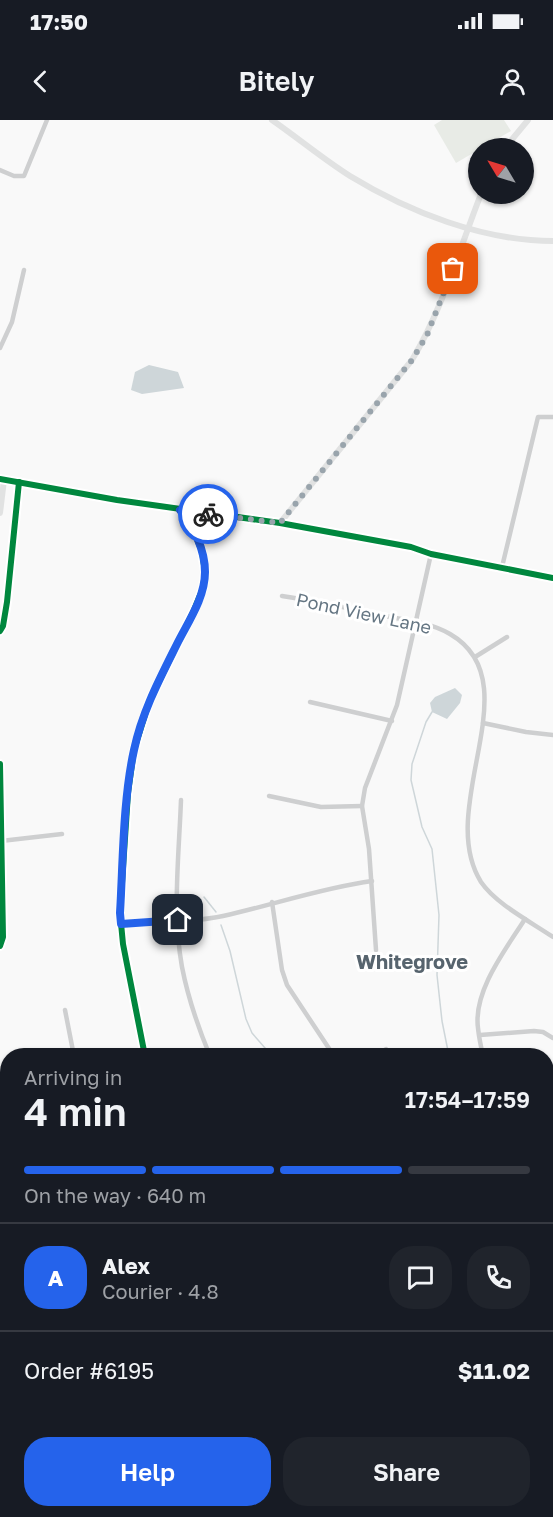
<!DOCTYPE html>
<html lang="en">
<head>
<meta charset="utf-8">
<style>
	body { margin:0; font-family:"Golos Text",sans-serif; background:#20242c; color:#f1f3f6; height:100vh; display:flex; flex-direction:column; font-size:22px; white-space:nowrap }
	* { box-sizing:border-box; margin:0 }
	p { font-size:20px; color:#9ea1a6 }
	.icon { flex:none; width:33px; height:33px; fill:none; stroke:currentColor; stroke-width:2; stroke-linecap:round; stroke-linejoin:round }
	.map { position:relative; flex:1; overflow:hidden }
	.side { position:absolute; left:0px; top:928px; width:554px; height:470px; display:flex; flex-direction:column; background:#171b24; border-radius:24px 24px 0 0; box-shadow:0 2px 4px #0004 }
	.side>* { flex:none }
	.needle { width:39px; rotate:308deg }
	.controls { position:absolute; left:468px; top:18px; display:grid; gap:12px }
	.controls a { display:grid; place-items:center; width:66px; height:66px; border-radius:50%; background:#171b24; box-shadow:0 2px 4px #0004; font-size:30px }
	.pin { position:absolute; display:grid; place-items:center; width:51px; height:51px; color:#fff; margin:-26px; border-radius:12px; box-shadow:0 3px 9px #0006 }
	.courier { position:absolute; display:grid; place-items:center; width:60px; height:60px; margin:-30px; border:4px solid #2563eb; border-radius:50%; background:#fff; color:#222; box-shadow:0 2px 8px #0007 }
	.head em { font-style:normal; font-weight:600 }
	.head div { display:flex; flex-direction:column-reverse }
	.head { display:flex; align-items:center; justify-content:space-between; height:102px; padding:0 24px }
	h1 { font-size:39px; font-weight:600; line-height:45px }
	.bar { display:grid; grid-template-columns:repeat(4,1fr); gap:9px 6px; align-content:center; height:72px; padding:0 24px }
	.bar i { height:8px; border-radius:4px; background:#363941 }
	.bar .selected { background:#2563eb }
	.bar p { grid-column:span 4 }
	.line { display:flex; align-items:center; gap:15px; padding:0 24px; border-top:2px solid #363941 }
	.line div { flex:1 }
	.round { display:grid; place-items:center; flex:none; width:63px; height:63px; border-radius:24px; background:#20242c }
	.button { display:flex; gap:12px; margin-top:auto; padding:12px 24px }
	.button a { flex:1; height:69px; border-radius:24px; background:#2563eb; color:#fff; font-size:24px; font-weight:600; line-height:69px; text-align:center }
	.button a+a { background:#20242c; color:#f1f3f6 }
	.status { display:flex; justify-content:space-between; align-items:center; height:42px; padding:0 30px; background:#171b24; direction:ltr }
	.status svg { height:16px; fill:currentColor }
	header { display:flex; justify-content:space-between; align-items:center; height:78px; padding:0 24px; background:#171b24; font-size:27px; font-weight:600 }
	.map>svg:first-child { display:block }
</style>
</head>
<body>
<div class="status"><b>17:50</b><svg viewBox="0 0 49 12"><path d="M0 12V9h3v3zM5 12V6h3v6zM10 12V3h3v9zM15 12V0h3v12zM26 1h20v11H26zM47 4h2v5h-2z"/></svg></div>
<header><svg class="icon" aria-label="back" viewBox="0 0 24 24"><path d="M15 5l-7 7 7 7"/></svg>Bitely<svg class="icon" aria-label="person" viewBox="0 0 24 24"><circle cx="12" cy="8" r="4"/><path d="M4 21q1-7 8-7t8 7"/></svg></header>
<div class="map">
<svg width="553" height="1397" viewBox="0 0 553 1397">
	<rect width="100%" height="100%" fill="#f9f9f9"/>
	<polygon fill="#e8ebe6" points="442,0 504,0 511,11 456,43 434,5"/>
	<g fill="#ced6d9">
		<polygon points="149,245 178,252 184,268 142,274 131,270 135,252"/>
		<polygon points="455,568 462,575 460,583 447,599 432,592 430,583 435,577"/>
	</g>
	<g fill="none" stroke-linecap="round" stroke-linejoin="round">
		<g stroke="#ced6d9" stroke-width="1.5">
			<polyline points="432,592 426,602 412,644 411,660 422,707 432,729 439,795 437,855 442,901 449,936"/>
			<polyline points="204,777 216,792"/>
			<polyline points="221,805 230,831 246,899 252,913 272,936"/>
			<polyline points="546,1314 553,1311"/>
			<polyline points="396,1390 398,1397"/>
		</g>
		<g stroke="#cecfd0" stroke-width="4.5">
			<polyline points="0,50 14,56 24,56 47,0"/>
			<polyline points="0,228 12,202 24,150"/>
			<polyline points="502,447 538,297 553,297"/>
			<path d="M 282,476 C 315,481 348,488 380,495 C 404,500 430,502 450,514 C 533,562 434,687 481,762 C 496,784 531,802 553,817"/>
			<polyline points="475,537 507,517"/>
			<polyline points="310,582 392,601"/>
			<polyline points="483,603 526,612 553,615"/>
			<polyline points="269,676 321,687 362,686"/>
			<path d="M 181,680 C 179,735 172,792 182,847 C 188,878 198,907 210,936"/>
			<polyline points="1,721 62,714"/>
			<polyline points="272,782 282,850 287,865 334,936"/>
			<path d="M 121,804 C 154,802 190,803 223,796 C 273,785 321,768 372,761"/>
			<polyline points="376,830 369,729 362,686 365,668 397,585 431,434"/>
			<polyline points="65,890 74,936"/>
			<polyline points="480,915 534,911 543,912 553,918"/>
			<polyline points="145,936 123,824 120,793 128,673 134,630 149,582 194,490 203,468 205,452 202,432 190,401 180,390"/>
			<polyline points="376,936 386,929"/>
			<path d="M 483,936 C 481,927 479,918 478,908 C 473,871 506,829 525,799"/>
			<polyline points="0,976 8,975"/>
			<polyline points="546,1145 553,1139"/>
			<polyline points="546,1244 553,1242"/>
			<polyline points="115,1390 120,1397"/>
			<polyline points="342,1390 343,1397"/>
			<polyline points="510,1390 517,1397"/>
		</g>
		<g stroke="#e1e2e2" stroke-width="6">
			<path d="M 272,0 C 298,18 323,39 350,56 C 409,92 483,121 553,121"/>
			<polyline points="505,28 528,0"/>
			<polyline points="0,359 117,380 280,403 411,427 431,434 553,458"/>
			<polyline points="0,393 4,360"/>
			<path d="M 280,403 L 412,240 C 443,188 459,130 481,74"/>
			<polyline points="0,511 3,506 7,482 19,362"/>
			<polyline points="0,644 3,817 0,826"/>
		</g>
		<defs>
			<g id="cycleway">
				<polyline points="0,359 117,380 280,403 411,427 431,434 553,458"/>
				<polyline points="0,511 3,506 7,482 19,362"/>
				<polyline points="0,644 3,817 0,826"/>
				<polyline points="145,936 123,824 120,793 128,673 134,630 149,582 194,490 203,468 205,452 202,432 190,401 180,390"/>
			</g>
		</defs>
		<use href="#cycleway" stroke="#fff" stroke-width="10"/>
		<use href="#cycleway" stroke="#00873e" stroke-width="6"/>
	</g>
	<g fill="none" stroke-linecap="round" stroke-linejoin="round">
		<polyline stroke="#99a4ac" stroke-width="6" stroke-dasharray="0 10.8" points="208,394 280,403 412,240 427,215 453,149"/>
		<path stroke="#2563eb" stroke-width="8" d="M 178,800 L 121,804 L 120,793 C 123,742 123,679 134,630 C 142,592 160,558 177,524 C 188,502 205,478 205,452 C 205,430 194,407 180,390 L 208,394"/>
	</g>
	<g text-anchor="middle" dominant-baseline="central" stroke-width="6" stroke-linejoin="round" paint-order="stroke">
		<g font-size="18" fill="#657683" stroke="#fff">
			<text transform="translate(364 493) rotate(12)">Pond View Lane</text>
		</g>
		<g font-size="20" font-weight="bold" fill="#57646e" stroke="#fff">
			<text x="412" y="841">Whitegrove</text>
		</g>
	</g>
</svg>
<div class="controls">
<a><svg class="needle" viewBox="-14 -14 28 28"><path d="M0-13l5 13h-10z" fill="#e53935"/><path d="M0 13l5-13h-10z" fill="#9ea1a6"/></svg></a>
</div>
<div class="pin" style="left:453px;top:149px;background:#ea580c"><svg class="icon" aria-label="bag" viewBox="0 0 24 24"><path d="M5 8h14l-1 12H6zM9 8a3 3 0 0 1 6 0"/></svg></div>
<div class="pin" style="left:178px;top:800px;background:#1f2937"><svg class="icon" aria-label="home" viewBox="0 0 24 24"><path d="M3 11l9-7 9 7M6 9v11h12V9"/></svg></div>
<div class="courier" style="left:208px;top:394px"><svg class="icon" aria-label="bike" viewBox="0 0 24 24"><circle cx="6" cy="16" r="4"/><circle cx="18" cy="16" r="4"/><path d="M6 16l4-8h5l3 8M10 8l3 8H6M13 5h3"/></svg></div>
<section class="side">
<div class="head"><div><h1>4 min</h1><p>Arriving in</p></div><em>17:54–17:59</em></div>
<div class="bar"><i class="selected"></i><i class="selected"></i><i class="selected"></i><i></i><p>On the way · 640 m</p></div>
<div class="line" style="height:108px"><b class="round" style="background:#2563eb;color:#fff">A</b><div><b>Alex</b><p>Courier · 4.8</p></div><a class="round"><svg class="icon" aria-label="chat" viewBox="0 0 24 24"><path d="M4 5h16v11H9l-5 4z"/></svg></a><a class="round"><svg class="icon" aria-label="phone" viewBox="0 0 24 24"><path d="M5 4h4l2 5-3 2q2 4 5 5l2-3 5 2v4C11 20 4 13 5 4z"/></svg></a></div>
<div class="line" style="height:78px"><div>Order #6195</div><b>$11.02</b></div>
<div class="button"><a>Help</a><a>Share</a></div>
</section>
</div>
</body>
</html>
